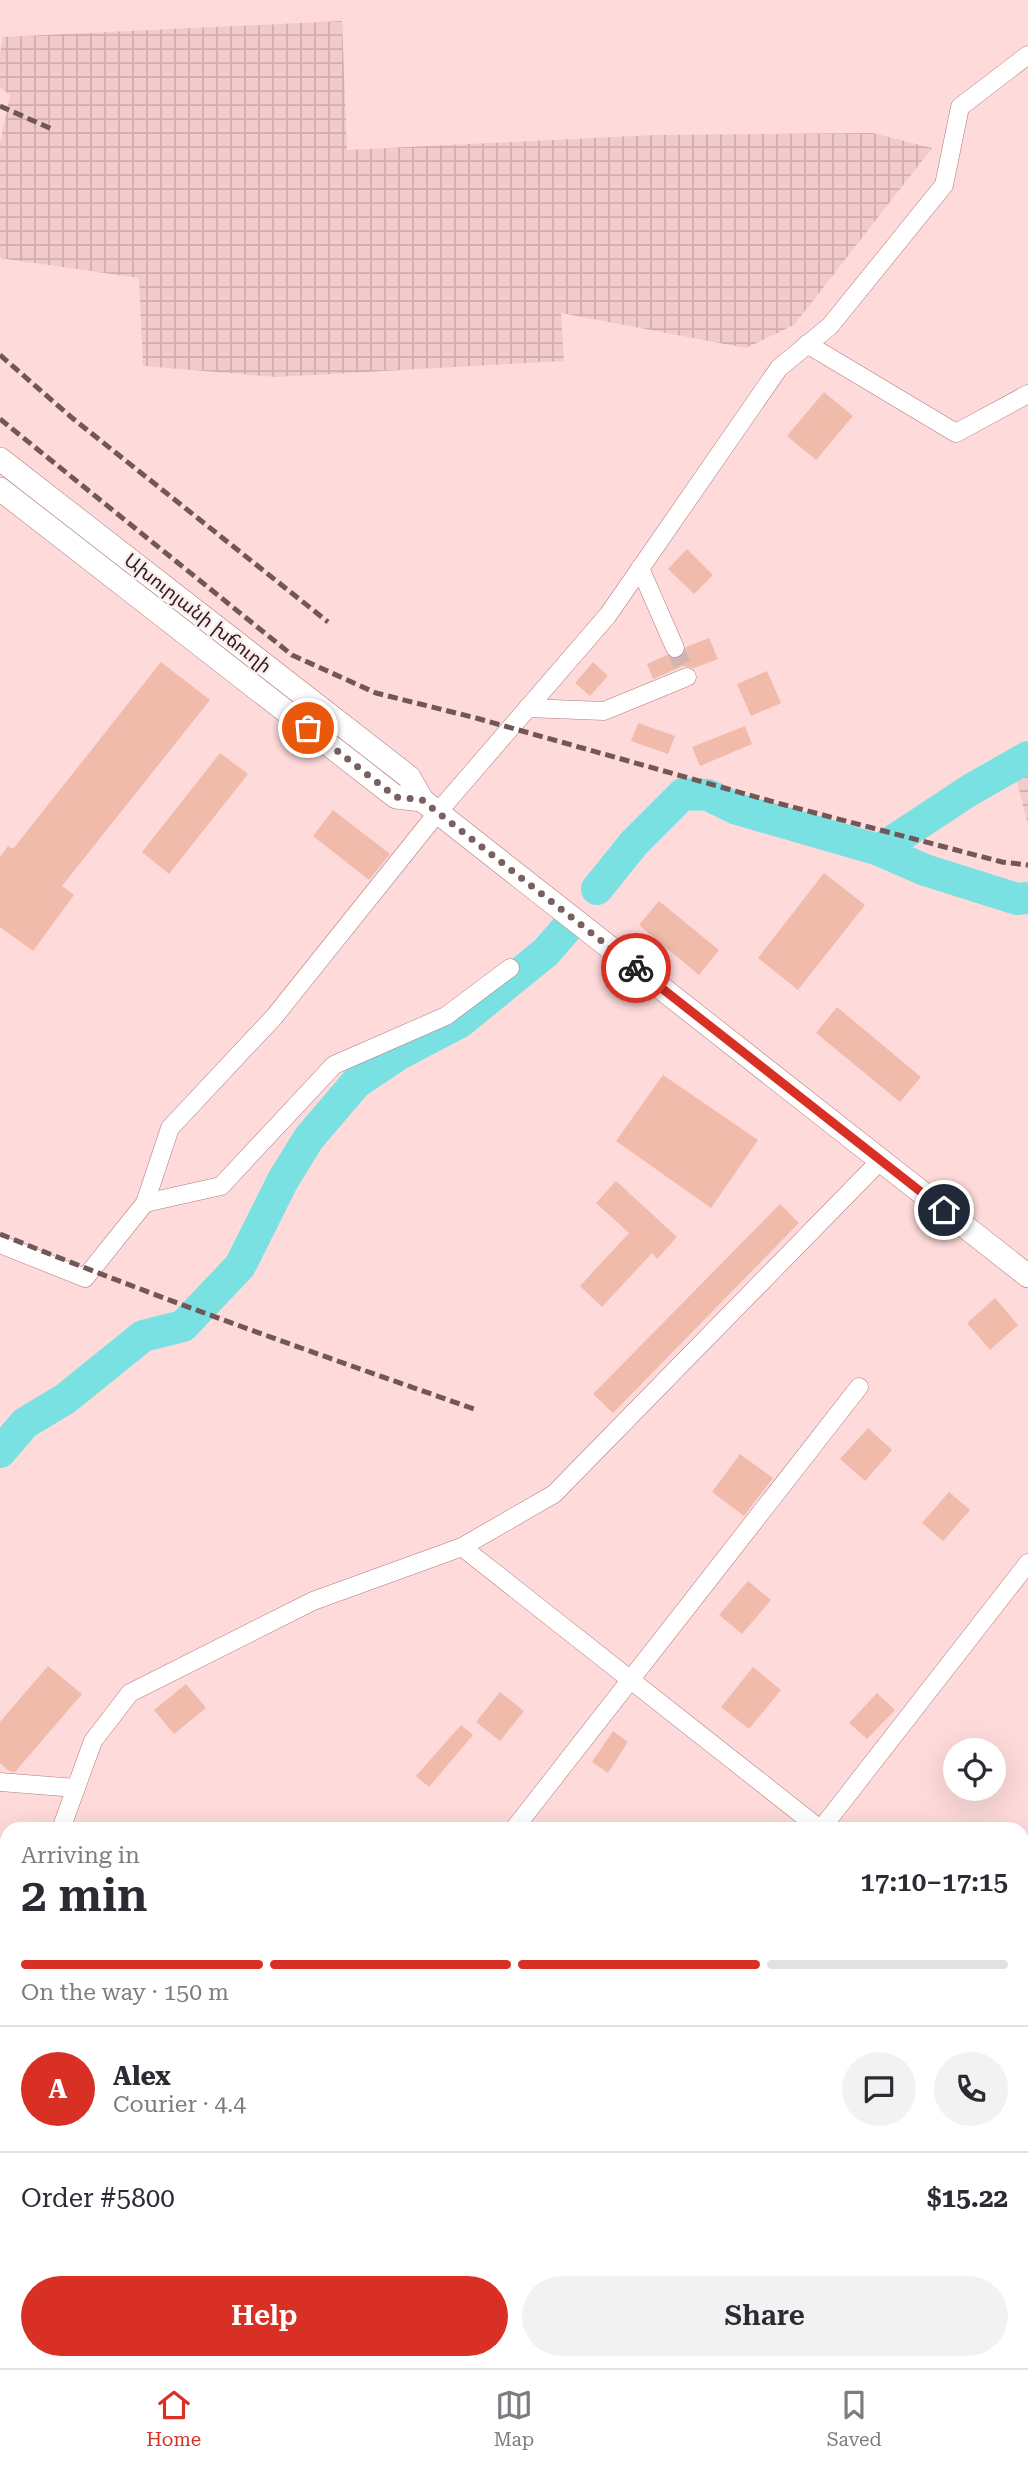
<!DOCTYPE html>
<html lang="en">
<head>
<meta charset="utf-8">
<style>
	body { margin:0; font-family:"Roboto Serif","Noto Sans Armenian",serif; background:#f2f2f3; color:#2b2b33; height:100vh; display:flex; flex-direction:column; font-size:26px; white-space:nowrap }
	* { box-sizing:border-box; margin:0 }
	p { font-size:23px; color:#7c7c81 }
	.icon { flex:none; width:38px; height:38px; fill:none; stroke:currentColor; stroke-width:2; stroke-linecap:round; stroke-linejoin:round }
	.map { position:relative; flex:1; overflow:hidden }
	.drawer { position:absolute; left:0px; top:1822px; width:1029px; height:548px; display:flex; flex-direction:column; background:#fff; border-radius:21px 21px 0 0; box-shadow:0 7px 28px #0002 }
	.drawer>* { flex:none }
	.controls { position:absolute; left:943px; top:1738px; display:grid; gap:14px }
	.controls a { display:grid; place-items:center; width:63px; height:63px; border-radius:50%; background:#fff; box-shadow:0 7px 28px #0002; font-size:35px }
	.pin { position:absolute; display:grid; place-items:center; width:60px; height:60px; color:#fff; margin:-30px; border:4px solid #fff; border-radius:50%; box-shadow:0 2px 7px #0007 }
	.courier { position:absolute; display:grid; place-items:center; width:70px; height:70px; margin:-35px; border:5px solid #d93025; border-radius:50%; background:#fff; color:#222; box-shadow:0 2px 9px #0007 }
	.head em { font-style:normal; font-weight:600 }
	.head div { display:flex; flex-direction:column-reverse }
	.head { display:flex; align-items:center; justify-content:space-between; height:119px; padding:0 21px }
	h1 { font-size:46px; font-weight:600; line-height:52px }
	.bar { display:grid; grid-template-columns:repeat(4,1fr); gap:10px 7px; align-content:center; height:84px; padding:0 21px }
	.bar i { height:9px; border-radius:5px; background:#e1e1e2 }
	.bar .current { background:#d93025 }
	.bar p { grid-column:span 4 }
	.line { display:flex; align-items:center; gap:18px; padding:0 21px; border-top:2px solid #e1e1e2 }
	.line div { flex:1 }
	.round { display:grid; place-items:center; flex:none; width:74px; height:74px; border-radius:37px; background:#f2f2f3 }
	.cta { display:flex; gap:14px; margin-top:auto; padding:14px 21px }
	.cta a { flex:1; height:80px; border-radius:42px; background:#d93025; color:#fff; font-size:28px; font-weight:600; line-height:80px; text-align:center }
	.cta a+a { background:#f2f2f3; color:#2b2b33 }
	.tab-bar { display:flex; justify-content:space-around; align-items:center; height:98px; border-top:2px solid #e1e1e2; background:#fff; font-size:19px; color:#7c7c81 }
	.tab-bar a { display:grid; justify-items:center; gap:4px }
	.tab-bar .current { color:#d93025 }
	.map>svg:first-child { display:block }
</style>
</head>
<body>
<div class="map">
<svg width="1028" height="2368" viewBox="0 0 1028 2368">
	<defs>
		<pattern id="industrial-grid" width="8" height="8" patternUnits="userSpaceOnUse" patternTransform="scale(1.75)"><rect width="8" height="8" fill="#f3cacb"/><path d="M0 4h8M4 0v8" fill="none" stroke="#d1adae"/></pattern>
	</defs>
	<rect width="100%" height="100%" fill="#fedada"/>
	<g fill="url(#industrial-grid)">
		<polygon points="342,21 347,150 655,135 873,133 932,148 794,325 746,348 561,313 564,361 276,377 143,366 139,278 0,258 0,144 10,95 0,87 0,54 3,37"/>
		<polygon points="1028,775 1028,826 1017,781"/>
	</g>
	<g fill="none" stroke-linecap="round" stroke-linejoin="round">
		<g stroke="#79e1e2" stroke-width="32">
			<polyline points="879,850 970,790 1028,757"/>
			<polyline points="597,889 634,843 683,794 708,795 737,809 879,850 925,870 1017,899 1028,898"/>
			<polyline points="0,1452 25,1423 65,1399 143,1336 183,1326 240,1266 283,1180 309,1138 356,1083 401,1053 460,1022 546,952 565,930"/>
		</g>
	</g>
	<g fill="#f1bbab">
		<polygon points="824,392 853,416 816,460 787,436"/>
		<polygon points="687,549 713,575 694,594 668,569"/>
		<polygon points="709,638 718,659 694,668 683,666 653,679 647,664 667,655 673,659 679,659 684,654 686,647"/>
		<polygon points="161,662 210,700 62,886 74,895 33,951 0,927 0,857 8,846 13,849"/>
		<polygon points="593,662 608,676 590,696 575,683"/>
		<polygon points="767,671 781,703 751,716 737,684"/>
		<polygon points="638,723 675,736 668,754 631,741"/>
		<polygon points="745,726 752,744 700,766 692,747"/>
		<polygon points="220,753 248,774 169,874 142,852"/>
		<polygon points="333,810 390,854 369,880 313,836"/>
		<polygon points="824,873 865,905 798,990 758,958"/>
		<polygon points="659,901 719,950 699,975 639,925"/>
		<polygon points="837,1007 921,1077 900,1102 816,1033"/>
		<polygon points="663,1075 758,1140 711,1208 616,1141"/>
		<polygon points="616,1181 677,1237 657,1259 652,1253 602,1307 580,1286 629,1233 596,1203"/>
		<polygon points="780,1204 799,1223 613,1413 593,1394"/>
		<polygon points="995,1298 1018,1325 990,1350 967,1323"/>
		<polygon points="868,1428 892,1450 865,1481 840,1459"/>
		<polygon points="740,1454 773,1478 744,1516 712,1492"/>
		<polygon points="949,1492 970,1510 943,1541 922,1523"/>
		<polygon points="748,1581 771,1600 742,1634 719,1615"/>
		<polygon points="48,1666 82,1694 15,1772 9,1771 0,1763 0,1722"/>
		<polygon points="753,1667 781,1690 749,1729 721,1707"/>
		<polygon points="186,1684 206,1708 174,1734 154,1710"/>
		<polygon points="500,1692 524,1711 500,1741 476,1722"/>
		<polygon points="877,1693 895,1710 867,1739 849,1723"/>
		<polygon points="461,1725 473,1735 429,1787 416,1776"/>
		<polygon points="613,1731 628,1742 608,1773 592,1762"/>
	</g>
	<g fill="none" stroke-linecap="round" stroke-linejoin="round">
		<polyline stroke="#d5b4b4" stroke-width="18" stroke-dasharray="18 9" stroke-linecap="butt" points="675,648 687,677"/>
		<defs>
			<g id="minor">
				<polyline points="807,344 956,433 1028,394"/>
				<polyline points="640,568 675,648"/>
				<polyline points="527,708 604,711 687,677"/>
				<polyline points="145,1203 221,1186 334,1065 446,1016 510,968"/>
				<polyline points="0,1244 85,1278 145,1203 170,1128 274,1017 438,812 608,615 779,368 830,326 944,185 960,107 1028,55"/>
				<polyline points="462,1547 820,1829"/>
				<polyline points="0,1782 76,1788"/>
				<polyline points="61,1829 93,1741 130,1693 313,1601 462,1547 554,1494 881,1160"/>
				<polyline points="514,1829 859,1387"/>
				<polyline points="821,1829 1028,1563"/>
				<polyline points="1022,2008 1028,2012"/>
				<polyline points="110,2362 111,2368"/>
				<polyline points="399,2368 399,2362"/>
			</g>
			<g id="major">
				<polyline points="0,459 409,777 422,800 1028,1276"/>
				<polyline points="0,489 396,797 422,800"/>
			</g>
		</defs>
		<use href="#minor" stroke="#b07b7d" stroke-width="19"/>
		<use href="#major" stroke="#b07b7d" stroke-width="24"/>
		<use href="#minor" stroke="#fff" stroke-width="18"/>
		<use href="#major" stroke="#fff" stroke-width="23"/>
		<g stroke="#715757" stroke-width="5" stroke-dasharray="10 5" stroke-linecap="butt">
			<polyline points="0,106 54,130"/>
			<polyline points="0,355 71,417 328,622"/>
			<polyline points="0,419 292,655 376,693 476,718 781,804 1002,862 1028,865"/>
			<path d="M 0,1234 C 157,1298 317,1354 477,1410"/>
		</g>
	</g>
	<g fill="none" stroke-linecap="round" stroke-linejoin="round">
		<polyline stroke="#7a5f60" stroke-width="7" stroke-dasharray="0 12.6" points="308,728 396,797 422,800 636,968"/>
		<polyline stroke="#d93025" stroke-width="9" points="636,968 944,1210"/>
	</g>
	<g text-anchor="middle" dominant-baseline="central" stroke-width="5" stroke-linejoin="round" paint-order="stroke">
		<g font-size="19" fill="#331d1e" stroke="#faeeee">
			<text transform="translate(198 613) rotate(38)">Ախուրյանի խճուղի</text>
		</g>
	</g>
</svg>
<div class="controls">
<a><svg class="icon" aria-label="locate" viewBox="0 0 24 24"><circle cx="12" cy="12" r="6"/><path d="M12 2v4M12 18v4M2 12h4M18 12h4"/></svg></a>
</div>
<div class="pin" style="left:308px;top:728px;background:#ea580c"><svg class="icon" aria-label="bag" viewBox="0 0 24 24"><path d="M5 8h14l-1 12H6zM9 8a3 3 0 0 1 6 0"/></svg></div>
<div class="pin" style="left:944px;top:1210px;background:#1f2937"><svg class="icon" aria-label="home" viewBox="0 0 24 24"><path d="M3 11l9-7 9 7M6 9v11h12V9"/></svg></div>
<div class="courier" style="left:636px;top:968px"><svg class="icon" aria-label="bike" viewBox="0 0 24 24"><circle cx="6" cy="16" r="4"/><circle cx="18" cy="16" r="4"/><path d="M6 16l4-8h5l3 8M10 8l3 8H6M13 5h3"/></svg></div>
<section class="drawer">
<div class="head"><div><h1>2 min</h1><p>Arriving in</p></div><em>17:10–17:15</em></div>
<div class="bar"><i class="current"></i><i class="current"></i><i class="current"></i><i></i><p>On the way · 150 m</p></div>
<div class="line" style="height:126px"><b class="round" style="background:#d93025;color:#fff">A</b><div><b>Alex</b><p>Courier · 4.4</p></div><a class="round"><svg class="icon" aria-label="chat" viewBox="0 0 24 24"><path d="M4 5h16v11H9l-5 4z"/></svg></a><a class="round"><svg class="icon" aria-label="phone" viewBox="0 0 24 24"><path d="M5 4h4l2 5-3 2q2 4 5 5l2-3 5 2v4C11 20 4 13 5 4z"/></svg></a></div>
<div class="line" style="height:91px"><div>Order #5800</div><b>$15.22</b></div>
<div class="cta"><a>Help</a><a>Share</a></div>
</section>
</div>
<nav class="tab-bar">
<a class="current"><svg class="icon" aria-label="home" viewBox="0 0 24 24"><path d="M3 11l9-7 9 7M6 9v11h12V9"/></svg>Home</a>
<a><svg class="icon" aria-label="map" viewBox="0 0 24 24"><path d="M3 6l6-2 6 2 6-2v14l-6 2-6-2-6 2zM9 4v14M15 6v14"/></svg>Map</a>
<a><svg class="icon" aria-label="saved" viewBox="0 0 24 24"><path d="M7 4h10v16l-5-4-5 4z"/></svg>Saved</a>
</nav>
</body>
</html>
